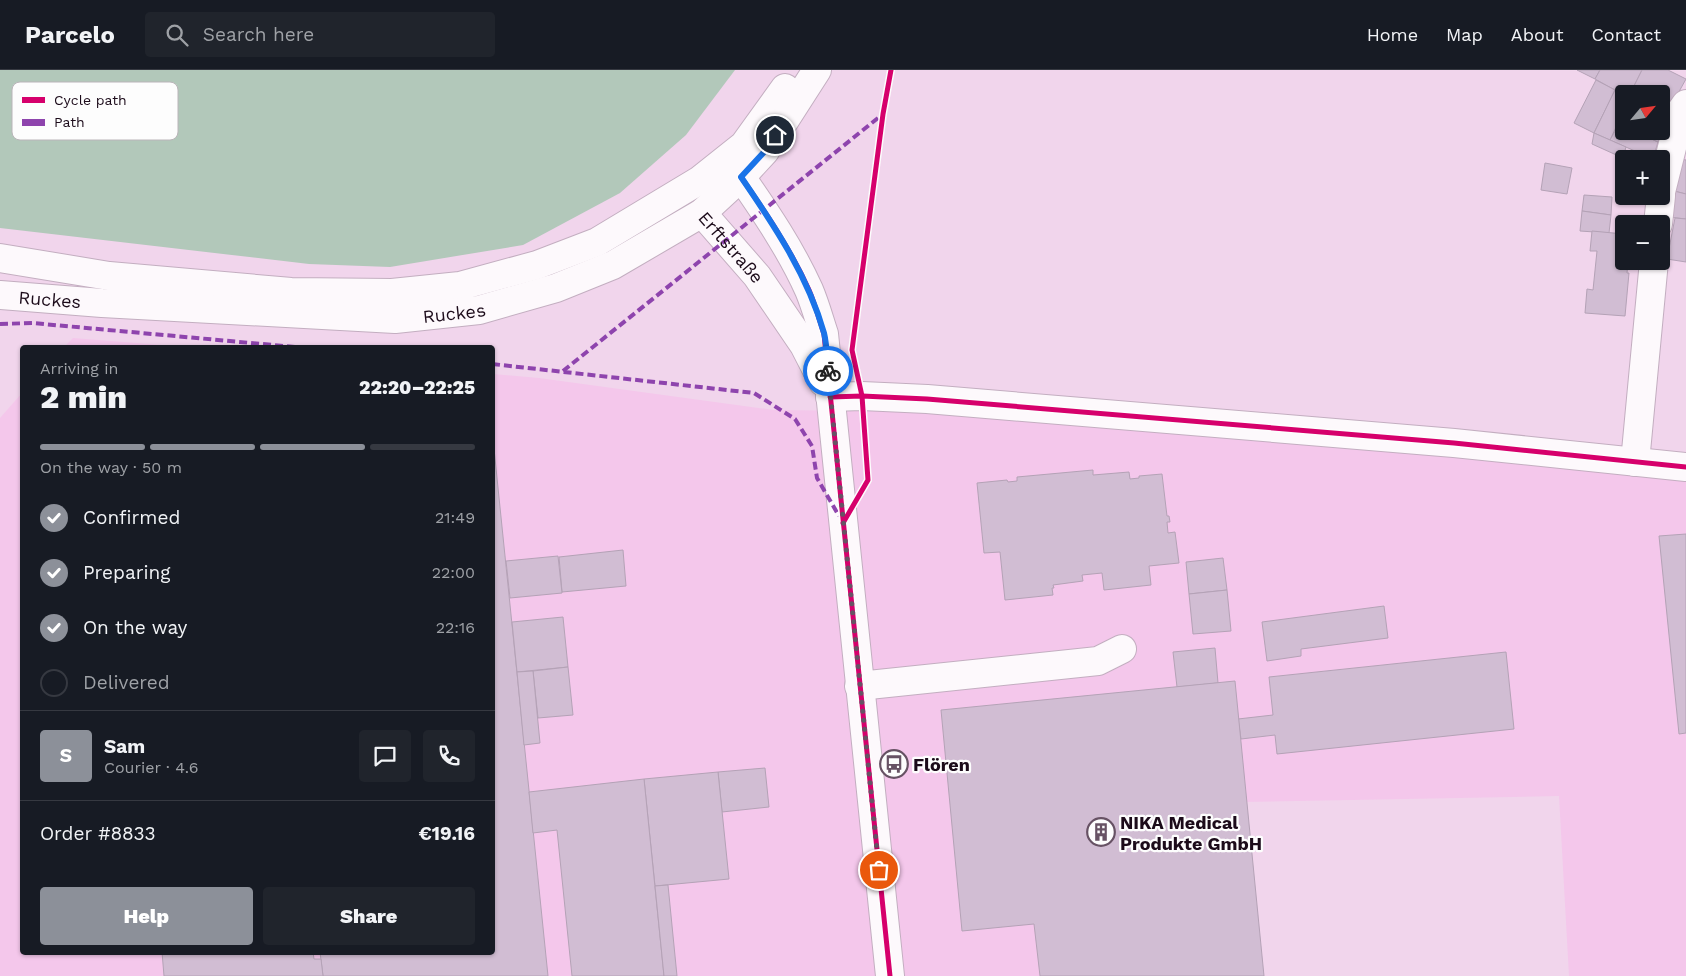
<!DOCTYPE html>
<html lang="en">
<head>
<meta charset="utf-8">
<style>
	body { margin:0; font-family:"Work Sans",sans-serif; background:#20242c; color:#f1f3f6; height:100vh; display:flex; flex-direction:column; font-size:19px; white-space:nowrap }
	* { box-sizing:border-box; margin:0 }
	p { font-size:16px; color:#9ea1a6 }
	.icon { flex:none; width:28px; height:28px; fill:none; stroke:currentColor; stroke-width:2; stroke-linecap:round; stroke-linejoin:round }
	.map { position:relative; flex:1; overflow:hidden }
	.details { position:absolute; left:20px; top:275px; width:475px; height:610px; display:flex; flex-direction:column; background:#171b24; border-radius:5px; box-shadow:0 1px 4px #0004 }
	.details>* { flex:none }
	.needle { width:32px; rotate:61deg }
	.tools { position:absolute; left:1615px; top:15px; display:grid; gap:10px }
	.tools a { display:grid; place-items:center; width:55px; height:55px; border-radius:5px; background:#171b24; box-shadow:0 1px 4px #0004; font-size:25px }
	.pin { position:absolute; display:grid; place-items:center; width:42px; height:42px; color:#fff; margin:-21px; border:2px solid #fff; border-radius:50%; box-shadow:0 1px 5px #0007 }
	.courier { position:absolute; display:grid; place-items:center; width:50px; height:50px; margin:-25px; border:4px solid #1a73e8; border-radius:50%; background:#fff; color:#222; box-shadow:0 1px 6px #0007 }
	.summary em { font-style:normal; font-weight:800 }
	.summary div { display:flex; flex-direction:column-reverse }
	.summary { display:flex; align-items:center; justify-content:space-between; height:85px; padding:0 20px }
	h1 { font-size:32px; font-weight:800; line-height:38px }
	.bar { display:grid; grid-template-columns:repeat(4,1fr); gap:8px 5px; align-content:center; height:60px; padding:0 20px }
	.bar i { height:6px; border-radius:4px; background:#363941 }
	.bar .current { background:#8c9099 }
	.bar p { grid-column:span 4 }
	.line { display:flex; align-items:center; gap:12px; padding:0 20px; border-top:1px solid #363941 }
	.line div { flex:1 }
	.round { display:grid; place-items:center; flex:none; width:52px; height:52px; border-radius:5px; background:#20242c }
	ol { padding:0 20px; list-style:none }
	li { display:flex; align-items:center; gap:15px; height:55px }
	li p { margin-inline-start:auto }
	li .icon { padding:5px; border-radius:50%; background:#8c9099; color:#fff; stroke-width:4 }
	li:last-child { color:#9ea1a6 }
	li i { width:28px; height:28px; border:2px solid #363941; border-radius:50% }
	.cta { display:flex; gap:10px; margin-top:auto; padding:10px 20px }
	.cta a { flex:1; height:58px; border-radius:5px; background:#8c9099; color:#fff; font-size:20px; font-weight:800; line-height:58px; text-align:center }
	.cta a+a { background:#20242c; color:#f1f3f6 }
	header { display:flex; align-items:center; gap:30px; box-sizing:border-box; height:70px; padding:0 25px; background:#171b24; border-bottom:1px solid #363941 }
	header strong { font-size:24px }
	nav { display:flex; gap:28px; margin-inline-start:auto; font-size:18px }
	.search { width:350px; height:45px; background:#20242c; display:flex; align-items:center; gap:12px; box-sizing:border-box; padding:0 18px; border-radius:5px; color:#9ea1a6; font-size:19px }
	.map>svg:first-child { display:block }
</style>
</head>
<body>
<header>
<strong>Parcelo</strong>
<div class="search"><svg class="icon" aria-label="search" viewBox="0 0 24 24"><circle cx="10" cy="10" r="6"/><path d="M15 15l6 6"/></svg>Search here</div>
<nav><a>Home</a><a>Map</a><a>About</a><a>Contact</a></nav>
</header>
<div class="map">
<svg width="1686" height="906" viewBox="0 0 1686 906">
	<rect width="100%" height="100%" fill="#f1d5ec"/>
	<g fill="#f4c7eb">
		<polygon points="73,268 187,277 64,277"/>
		<polygon points="493,304 539,308 774,340 957,342 1686,397 1686,906 1569,906 1559,726 1244,732 1253,906 0,906 0,348 22,323 22,882 492,882"/>
	</g>
	<polygon fill="#b2c8ba" points="0,0 735,0 686,65 620,123 523,175 390,197 309,194 0,158"/>
	<g fill="#d1bdd3" stroke="#b4a2b6">
		<polygon points="1577,0 1600,0 1595,9"/>
		<polygon points="1600,0 1642,0 1630,24 1624,25 1595,9"/>
		<polygon points="1642,0 1668,0 1686,9 1665,47 1661,45 1661,24 1630,24"/>
		<polygon points="1596,10 1615,20 1594,63 1574,53"/>
		<polygon points="1615,20 1624,25 1624,40 1610,70 1594,63"/>
		<polygon points="1624,40 1624,56 1619,54"/>
		<polygon points="1619,54 1624,56 1624,61 1635,61 1658,72 1653,89 1610,70"/>
		<polygon points="1635,61 1661,61 1658,72"/>
		<polygon points="1594,63 1626,77 1623,88 1592,74"/>
		<polygon points="1680,89 1686,90 1686,124 1674,121"/>
		<polygon points="1545,93 1572,98 1567,124 1541,120"/>
		<polygon points="1674,121 1686,124 1686,149 1669,147"/>
		<polygon points="1584,125 1612,127 1611,145 1582,141"/>
		<polygon points="1582,141 1611,145 1609,163 1580,161"/>
		<polygon points="1675,148 1686,149 1686,192 1667,189"/>
		<polygon points="1592,161 1624,164 1624,191 1628,191 1627,203 1629,203 1625,246 1585,243 1587,219 1593,220 1597,181 1590,181"/>
		<polygon points="492,359 548,906 323,906 320,882 492,882"/>
		<polygon points="1093,400 1093,405 1129,402 1130,409 1139,408 1139,406 1162,404 1167,446 1169,446 1170,452 1167,452 1168,463 1175,462 1179,493 1149,496 1151,515 1104,520 1102,503 1082,505 1083,511 1053,515 1054,518 1052,518 1053,525 1005,530 1000,482 984,483 977,413 1007,410 1008,412 1017,411 1017,407"/>
		<polygon points="1686,464 1686,663 1679,664 1659,466"/>
		<polygon points="623,480 626,516 562,522 559,487"/>
		<polygon points="558,486 562,523 510,528 506,491"/>
		<polygon points="1223,488 1227,520 1189,524 1186,492"/>
		<polygon points="1227,520 1231,561 1193,564 1189,524"/>
		<polygon points="1384,536 1388,568 1301,579 1301,586 1267,591 1262,552"/>
		<polygon points="563,547 568,597 517,602 512,552"/>
		<polygon points="1215,578 1218,613 1177,617 1173,582"/>
		<polygon points="1506,582 1514,659 1277,684 1275,665 1241,669 1238,649 1273,645 1269,607"/>
		<polygon points="568,597 573,645 538,648 533,601"/>
		<polygon points="533,601 540,673 524,675 517,602"/>
		<polygon points="1235,611 1264,906 1040,906 1034,854 962,861 941,640"/>
		<polygon points="765,698 769,737 722,742 718,702"/>
		<polygon points="718,702 729,809 655,816 644,709"/>
		<polygon points="644,709 664,906 572,906 557,760 533,763 529,722"/>
		<polygon points="668,815 677,906 664,906 655,816"/>
		<polygon points="162,882 313,882 314,889 321,889 323,906 164,906"/>
	</g>
	<g fill="none" stroke-linecap="round" stroke-linejoin="round">
		<defs>
			<g id="minor">
				<path d="M 741,107 C 766,143 791,180 809,220 C 815,234 819,249 824,264 L 890,906"/>
				<polyline points="1661,122 1681,41 1686,34"/>
				<path id="s1" d="M 702,143 L 757,206 L 804,275 L 823,312"/>
				<polyline points="1658,154 1661,126"/>
				<polyline points="830,327 862,326 927,329 1454,373 1686,397"/>
				<polyline points="1635,392 1654,191"/>
				<polyline points="859,616 1098,591 1122,579"/>
			</g>
			<g id="major">
				<polyline points="0,188 109,206 291,222 392,223 460,216 537,195 597,172 700,110 744,75 785,18"/>
				<path id="s2" d="M 0,225 L 102,233 L 395,249 L 479,240 L 556,218 L 613,195 L 702,143 L 741,107 L 765,81 L 817,0"/>
			</g>
		</defs>
		<use href="#minor" stroke="#c3aec0" stroke-width="30"/>
		<use href="#major" stroke="#c3aec0" stroke-width="30"/>
		<use href="#minor" stroke="#fdf9fc" stroke-width="28"/>
		<use href="#major" stroke="#fdf9fc" stroke-width="28"/>
		<g stroke="#8e44ad" stroke-width="4" stroke-dasharray="8 4" stroke-linecap="butt">
			<polyline points="0,254 32,253 306,278"/>
			<polyline points="492,294 754,323 795,349 812,376 817,408 839,446"/>
			<polyline points="563,301 883,44"/>
		</g>
		<defs>
			<g id="cycleway">
				<path d="M 741,107 C 766,143 791,180 809,220 C 815,234 819,249 824,264 L 890,906"/>
				<polyline points="830,327 862,326 927,329 1454,373 1686,397"/>
				<polyline points="843,453 868,410 862,326 852,280 883,44 891,0"/>
			</g>
		</defs>
		<use href="#cycleway" stroke="#fdfdfd" stroke-width="8"/>
		<use href="#cycleway" stroke="#d6006c" stroke-width="5"/>
	</g>
	<g fill="none" stroke-linecap="round" stroke-linejoin="round">
		<polyline stroke="#675264" stroke-width="5" stroke-dasharray="0 9" points="828,301 879,800"/>
		<path stroke="#1a73e8" stroke-width="6" d="M 775,65 L 765,81 L 741,107 C 774,155 808,206 824,263 C 827,275 827,289 828,301"/>
	</g>
	<defs>
		<symbol id="bus-ring" viewBox="-11 -11 22 22"><circle r="9.5" fill="#fdfdfd" stroke="#675264" stroke-width="1.5"/><path d="M-5-6H5V4H4V6H2V4H-2V6H-4V4H-5ZM-3.5-4V0h7V-4ZM-3.5 1.2v1.5H-2V1.2ZM2 1.2v1.5H3.5V1.2Z" fill="#675264"/></symbol>
		<symbol id="building-ring" viewBox="-11 -11 22 22"><circle r="9.5" fill="#fdfdfd" stroke="#675264" stroke-width="1.5"/><path d="M-4-6H4V6H1V3H-1V6H-4ZM-2.5-4.3h1.7v1.8h-1.7ZM.8-4.3h1.7v1.8H.8ZM-2.5-1h1.7V.8h-1.7ZM.8-1h1.7V.8H.8Z" fill="#675264"/></symbol>
	</defs>
	<g fill-rule="evenodd">
		<use href="#bus-ring" x="878" y="678" width="32" height="32"/>
		<use href="#building-ring" x="1085" y="746" width="32" height="32"/>
	</g>
	<g text-anchor="middle" dominant-baseline="central" stroke-width="4.5" stroke-linejoin="round" paint-order="stroke">
		<g font-size="18" fill="#1c0b1a" stroke="#fdfdfd">
			<text stroke="none"><textPath href="#s1" startOffset="45">Erftstraße</textPath></text>
			<text stroke="none"><textPath href="#s2" startOffset="50">Ruckes</textPath></text>
			<text stroke="none"><textPath href="#s2" startOffset="455">Ruckes</textPath></text>
		</g>
		<g font-size="18" font-weight="bold" fill="#1c0b1a" stroke="#fdfdfd" text-anchor="start">
			<text x="913" y="694">Flören</text>
			<text x="1120" y="752">NIKA Medical<tspan x="1120" dy="21">Produkte GmbH</tspan></text>
		</g>
	</g>
	<rect x="12" y="12" width="166" height="58" rx="8" fill="#fdfdfd" stroke="#bab4b9" stroke-width="1"/>
	<rect x="22" y="27" width="23" height="6" fill="#d6006c"/>
	<rect x="22" y="49" width="23" height="7" fill="#8e44ad"/>
	<g font-size="14" fill="#1c0b1a">
		<text x="54" y="35">Cycle path</text>
		<text x="54" y="57">Path</text>
	</g>
</svg>
<div class="tools">
<a><svg class="needle" viewBox="-14 -14 28 28"><path d="M0-13l5 13h-10z" fill="#e53935"/><path d="M0 13l5-13h-10z" fill="#9ea1a6"/></svg></a>
<a>+</a>
<a>−</a>
</div>
<div class="pin" style="left:879px;top:800px;background:#ea580c"><svg class="icon" aria-label="bag" viewBox="0 0 24 24"><path d="M5 8h14l-1 12H6zM9 8a3 3 0 0 1 6 0"/></svg></div>
<div class="pin" style="left:775px;top:65px;background:#1f2937"><svg class="icon" aria-label="home" viewBox="0 0 24 24"><path d="M3 11l9-7 9 7M6 9v11h12V9"/></svg></div>
<div class="courier" style="left:828px;top:301px"><svg class="icon" aria-label="bike" viewBox="0 0 24 24"><circle cx="6" cy="16" r="4"/><circle cx="18" cy="16" r="4"/><path d="M6 16l4-8h5l3 8M10 8l3 8H6M13 5h3"/></svg></div>
<section class="details">
<div class="summary"><div><h1>2 min</h1><p>Arriving in</p></div><em>22:20–22:25</em></div>
<div class="bar"><i class="current"></i><i class="current"></i><i class="current"></i><i></i><p>On the way · 50 m</p></div>
<ol>
<li><svg class="icon" aria-label="check" viewBox="0 0 24 24"><path d="M5 12l5 5 9-10"/></svg>Confirmed<p>21:49</p></li>
<li><svg class="icon" aria-label="check" viewBox="0 0 24 24"><path d="M5 12l5 5 9-10"/></svg>Preparing<p>22:00</p></li>
<li><svg class="icon" aria-label="check" viewBox="0 0 24 24"><path d="M5 12l5 5 9-10"/></svg>On the way<p>22:16</p></li>
<li><i></i>Delivered</li>
</ol>
<div class="line" style="height:90px"><b class="round" style="background:#8c9099;color:#fff">S</b><div><b>Sam</b><p>Courier · 4.6</p></div><a class="round"><svg class="icon" aria-label="chat" viewBox="0 0 24 24"><path d="M4 5h16v11H9l-5 4z"/></svg></a><a class="round"><svg class="icon" aria-label="phone" viewBox="0 0 24 24"><path d="M5 4h4l2 5-3 2q2 4 5 5l2-3 5 2v4C11 20 4 13 5 4z"/></svg></a></div>
<div class="line" style="height:65px"><div>Order #8833</div><b>€19.16</b></div>
<div class="cta"><a>Help</a><a>Share</a></div>
</section>
</div>
</body>
</html>
